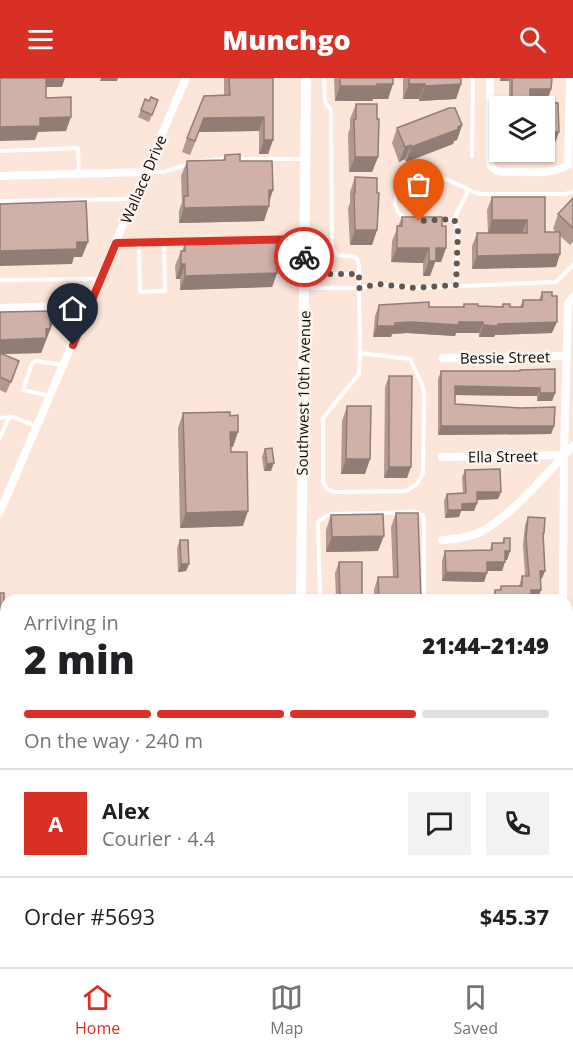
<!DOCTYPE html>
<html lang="en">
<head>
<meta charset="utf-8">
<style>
	body { margin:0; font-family:"Open Sans",sans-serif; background:#f2f2f2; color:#202124; height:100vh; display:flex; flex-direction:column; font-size:22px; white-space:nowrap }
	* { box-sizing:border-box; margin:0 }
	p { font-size:20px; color:#757577 }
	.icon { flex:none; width:33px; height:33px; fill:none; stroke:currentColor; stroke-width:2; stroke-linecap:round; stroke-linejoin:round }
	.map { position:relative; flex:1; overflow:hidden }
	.details { position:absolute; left:0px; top:516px; width:573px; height:374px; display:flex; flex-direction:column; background:#fff; border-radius:18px 18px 0 0; box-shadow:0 2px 4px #0004 }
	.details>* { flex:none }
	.fabs { position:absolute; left:489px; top:18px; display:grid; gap:12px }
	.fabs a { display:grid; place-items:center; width:66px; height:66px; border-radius:0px; background:#fff; box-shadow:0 2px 4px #0004; font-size:30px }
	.pin { position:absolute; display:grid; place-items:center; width:51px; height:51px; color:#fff; margin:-62px -26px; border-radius:50% 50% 50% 0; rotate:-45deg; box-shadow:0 0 6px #0007 }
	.pin .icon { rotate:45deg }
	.courier { position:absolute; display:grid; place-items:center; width:60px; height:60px; margin:-30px; border:4px solid #d93025; border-radius:50%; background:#fff; color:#222; box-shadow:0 2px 8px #0007 }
	.headline em { font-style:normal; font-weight:800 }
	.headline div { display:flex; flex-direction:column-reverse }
	.headline { display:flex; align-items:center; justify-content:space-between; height:102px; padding:0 24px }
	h1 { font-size:39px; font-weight:800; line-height:45px }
	.bar { display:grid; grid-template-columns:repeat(4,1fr); gap:9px 6px; align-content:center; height:72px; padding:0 24px }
	.bar i { height:8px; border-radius:4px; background:#e0e0e0 }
	.bar .on { background:#d93025 }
	.bar p { grid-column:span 4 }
	.line { display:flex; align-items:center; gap:15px; padding:0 24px; border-top:2px solid #e0e0e0 }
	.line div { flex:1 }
	.round { display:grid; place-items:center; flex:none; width:63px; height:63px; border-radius:0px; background:#f2f2f2 }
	header { display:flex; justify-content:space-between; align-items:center; height:78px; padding:0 24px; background:#d93025; color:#fff; font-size:27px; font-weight:800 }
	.tab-bar { display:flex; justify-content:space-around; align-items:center; height:84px; border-top:2px solid #e0e0e0; background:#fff; font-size:16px; color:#757577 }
	.tab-bar a { display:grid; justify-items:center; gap:3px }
	.tab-bar .on { color:#d93025 }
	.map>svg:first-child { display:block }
</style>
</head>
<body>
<header><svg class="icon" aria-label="menu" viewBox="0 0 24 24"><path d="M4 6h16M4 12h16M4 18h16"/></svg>Munchgo<svg class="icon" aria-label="search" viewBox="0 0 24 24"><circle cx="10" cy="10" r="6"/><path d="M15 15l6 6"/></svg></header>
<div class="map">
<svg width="573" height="889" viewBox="0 0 573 889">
	<rect width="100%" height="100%" fill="#fce5d9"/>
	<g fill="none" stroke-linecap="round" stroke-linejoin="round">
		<g stroke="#fff" stroke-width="4">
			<path d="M 324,0 L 325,24 L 331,32 L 332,169 L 337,177 C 354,180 360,174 359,196"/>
			<polyline points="0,73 78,70 79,96"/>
			<polyline points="472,79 473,0"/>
			<polyline points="237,81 304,81"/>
			<polyline points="201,83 226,81"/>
			<polyline points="146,94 164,94 188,86"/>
			<polyline points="0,123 134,121"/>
			<path d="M 405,141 C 384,126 400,99 422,96 C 439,94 463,111 480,116 L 565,116 L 573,113"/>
			<polyline points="454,141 468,113"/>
			<polyline points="438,142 454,141 458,151 456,207"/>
			<polyline points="230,163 304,161"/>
			<polyline points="116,165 223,163"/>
			<polyline points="139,165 140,214 165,213 164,164"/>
			<polyline points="0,202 98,201"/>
			<polyline points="305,210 359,210 359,196 307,196"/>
			<polyline points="360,275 410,281 422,306 424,315 423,395 417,406 406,413 335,414 327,411 323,404 323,340 359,296 360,275 359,210 378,206 415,210 556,204 573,187"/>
			<polyline points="50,318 23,312 32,285 36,283 63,287"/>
			<polyline points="0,340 13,339 36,348"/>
			<polyline points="0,360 9,339"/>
			<polyline points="320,522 318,444 329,436 414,434 423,437 424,447 424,522"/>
			<polyline points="567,649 573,649"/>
		</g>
		<g stroke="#fff" stroke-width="8">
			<path d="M 490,0 L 490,84 C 491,91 495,93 501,94 C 521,93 551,98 568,87 L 570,0"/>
			<polyline points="0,98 146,94"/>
			<polyline points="0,230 90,227"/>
			<polyline points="443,280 567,278"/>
			<polyline points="442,379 564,377"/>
			<polyline points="0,434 186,0"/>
			<path d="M 442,462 C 454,461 467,460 478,455 C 507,443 550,392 573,368"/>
			<polyline points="563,522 564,377 568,225 573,219"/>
			<polyline points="567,574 573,574"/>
			<polyline points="552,884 573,888"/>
			<polyline points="465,889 497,884"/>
		</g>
		<g stroke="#fff" stroke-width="10">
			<polyline points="301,522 306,0"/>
			<polyline points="291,889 292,884"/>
			<polyline points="310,889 311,884"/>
		</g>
		<g stroke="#fff" stroke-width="12">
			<polyline points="567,725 573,725"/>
			<polyline points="0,746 6,746"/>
			<polyline points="567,746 573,746"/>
			<polyline points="0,768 6,768"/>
		</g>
	</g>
	<g fill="#b29890">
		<polygon points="224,0 273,0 273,62 268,76 259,76 259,53 199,54 190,77 182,74 187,60 224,17"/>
		<polygon points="334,0 393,0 388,21 373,21 372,23 335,23"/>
		<polygon points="403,0 461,0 461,6 456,21 419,23 419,21 403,21"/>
		<polygon points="500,0 552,0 551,11 548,20 530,20 530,24 528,28 509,28 509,3 500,3"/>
		<polygon points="548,25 555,65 544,66 544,34"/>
		<polygon points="356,26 377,41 378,79 372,94 349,94 348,56 350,50 350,41"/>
		<polygon points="155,29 149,44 138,39 141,32"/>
		<polygon points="500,40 500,65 499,65"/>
		<polygon points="462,47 457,62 454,63 453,66 406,84 405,81 399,84 392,65 397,50"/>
		<polygon points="225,77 240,83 273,112 264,143 179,145 179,133 182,124 181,98 187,83 223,82"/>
		<polygon points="355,99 377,115 377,152 372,167 350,167 348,130 350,125 350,114"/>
		<polygon points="492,119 545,154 556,154 553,151 558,136 573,120 573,164 570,167 560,158 556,189 472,191 472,168 477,155 522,155 488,155 487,132"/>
		<polygon points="402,139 442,148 446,170 441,184 435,184 430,198 423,198 423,185 391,184 392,163"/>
		<polygon points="221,160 234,164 277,195 272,209 180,212 180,201 176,201 175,188 181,173 182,173 185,165 219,164"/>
		<polygon points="542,214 552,255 495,257 494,259 479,259 479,255 456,255 455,258 407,255 392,256 391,259 373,259 375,238 379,227 429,229 463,229 464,226 478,228 502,229 503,226 510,229 520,229 523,222 539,222"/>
		<polygon points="0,234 54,242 41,275 2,276 15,295 6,315 0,312"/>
		<polygon points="520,292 555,315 552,323 537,323 537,318 455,317 455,326 554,348 551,356 438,357 438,301 441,293 519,293"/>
		<polygon points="389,298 407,400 384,400 385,309"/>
		<polygon points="347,328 370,381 365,396 341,396 342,343"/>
		<polygon points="183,335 233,369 231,369 231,374 243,448 180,450 178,350"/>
		<polygon points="265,371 271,393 264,393 262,379"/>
		<polygon points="465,392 501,414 498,421 477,422 477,425 474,433 461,433 459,439 445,440 444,423 447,416 463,415 462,399"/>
		<polygon points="396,435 420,522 374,522 374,512 378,499 393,499 391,449"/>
		<polygon points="331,437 378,473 326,474 326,452"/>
		<polygon points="528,439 544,455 543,459 545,493 542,500 541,501 538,520 530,520 529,522 455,522 456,520 474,521 475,517 494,517 495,512 500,512 501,508 519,508 522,498 525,498 523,467 525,447"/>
		<polygon points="504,460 510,473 507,482 505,482 502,493 487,493 484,504 442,503 442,483 445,473 490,472 492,465 502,465"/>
		<polygon points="180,462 189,486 186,493 178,494 177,470"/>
		<polygon points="339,484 362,522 336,522 335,495"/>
		<polygon points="567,822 573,822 573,865 567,864"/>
		<polygon points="185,884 261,884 259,889 185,889"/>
	</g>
	<g fill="#917c76">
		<polygon points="43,0 65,0 62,9 40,9"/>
		<polygon points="101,0 118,0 117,3 100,3"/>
		<polygon points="501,0 510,0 509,3 500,3"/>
		<polygon points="393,6 388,21 373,21 372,23 335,23 340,8"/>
		<polygon points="409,6 425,6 419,21 403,21"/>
		<polygon points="461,6 456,21 419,23 425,8"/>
		<polygon points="530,11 551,11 548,20 527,20"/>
		<polygon points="512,24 530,24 528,28 511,28"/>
		<polygon points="71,39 66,53 38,54 35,62 0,63 0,49 40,40"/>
		<polygon points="264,39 259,53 199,54 190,77 204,40"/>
		<polygon points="462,47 457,62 454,63 453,66 406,84 411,69"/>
		<polygon points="546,54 559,54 555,65 544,66 544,58"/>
		<polygon points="264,62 273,62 268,76 259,76"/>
		<polygon points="411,67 405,81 399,84 405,69"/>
		<polygon points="355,79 378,79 372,94 349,94"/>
		<polygon points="269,112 273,112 267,127"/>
		<polygon points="269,128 264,143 179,145 184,130"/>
		<polygon points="492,142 527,142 522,155 488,155"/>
		<polygon points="355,152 377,152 372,167 350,167"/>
		<polygon points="77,164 88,164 82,179 74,179 72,186 0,188 0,173"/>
		<polygon points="397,170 429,170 423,185 391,184"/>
		<polygon points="436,170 446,170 441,184 435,184 430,198 423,198 429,183"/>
		<polygon points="560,176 556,189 472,191 477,178"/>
		<polygon points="181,186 185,186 180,201 176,201"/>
		<polygon points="277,195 272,209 180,212 185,198"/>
		<polygon points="50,242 54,242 41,275 0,276 0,262"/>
		<polygon points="411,244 483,244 479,255 456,255 455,258 407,255 392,256 391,259 373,259 377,248"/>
		<polygon points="557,244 552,255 495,257 494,259 479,259 483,247 498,246"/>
		<polygon points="455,308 540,310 537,318 452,317"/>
		<polygon points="540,315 555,315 552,323 537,323"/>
		<polygon points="441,348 554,348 551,356 438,357"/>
		<polygon points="230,354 238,354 233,369 225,369"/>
		<polygon points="346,381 370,381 365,396 341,396"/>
		<polygon points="274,385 271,393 264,393 267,386"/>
		<polygon points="389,389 411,389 407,400 384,400"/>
		<polygon points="477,414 501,414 498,421 474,422"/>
		<polygon points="477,425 474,433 461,433 459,439 445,440 448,432 462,426"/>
		<polygon points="248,433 243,448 180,450 186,435"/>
		<polygon points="384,458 378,473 326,474 332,459"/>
		<polygon points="505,473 510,473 507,482 502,482"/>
		<polygon points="487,484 505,484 502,493 484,493"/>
		<polygon points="181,486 189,486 186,493 178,494"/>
		<polygon points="540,493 545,493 542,500 538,501"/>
		<polygon points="446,494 487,495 484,504 442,503"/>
		<polygon points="531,512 541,512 538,520 530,520 529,522 508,522 509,517"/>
		<polygon points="379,521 421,521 420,522 378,522"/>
		<polygon points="0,529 4,529 0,539"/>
		<rect x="0" y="817" width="6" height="11"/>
		<polygon points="245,884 261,884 259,889 243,889"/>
	</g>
	<g fill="#cfb1a8" stroke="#917c76" stroke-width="1.5">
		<polygon points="0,0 46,0 46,20 71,19 71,39 40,40 40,48 0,49"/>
		<polygon points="229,0 273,0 273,62 264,62 264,39 204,40 195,63 187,60 204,18 230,17"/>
		<polygon points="340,0 393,0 393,6 377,6 377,8 340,8"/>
		<polygon points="409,0 461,0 461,6 425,8 425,6 409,6"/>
		<polygon points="512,0 552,0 551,11 530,11 530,24 512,24"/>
		<polygon points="151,19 158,22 152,37 141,32 145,21 149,23"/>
		<polygon points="548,25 558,25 559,54 546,54"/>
		<polygon points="356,26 377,26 377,41 379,41 378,79 355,79 354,41 356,41"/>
		<polygon points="449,30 455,30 462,47 458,49 459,51 411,69 411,67 405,69 397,50"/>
		<polygon points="240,76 240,83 272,83 273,112 269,112 269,128 184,130 184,118 188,118 187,83 225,82 225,77"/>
		<polygon points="355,99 377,100 377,115 379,115 377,152 355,152 354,115 355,115"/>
		<polygon points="492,119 545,119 545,154 560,154 560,176 477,178 477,155 527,155 527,142 492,142"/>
		<polygon points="573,120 573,150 558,136"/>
		<polygon points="86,123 88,164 77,164 77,171 0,173 0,126"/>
		<polygon points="402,139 442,139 442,148 446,148 446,170 436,170 436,183 429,183 429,170 397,170 397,148 402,148"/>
		<polygon points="221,160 234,160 234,164 276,162 277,195 185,198 185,186 181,186 181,173 185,173 185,165 221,164"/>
		<polygon points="542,214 552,214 552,218 557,218 557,244 498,246 498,248 483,247 483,244 459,244 459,247 411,244 395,245 395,248 377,248 379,227 429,224 429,229 464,229 464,226 478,226 478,228 503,229 503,226 510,226 510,229 523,229 523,222 542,222"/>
		<polygon points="54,233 54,242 50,242 50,251 46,251 46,260 0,262 0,234"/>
		<polygon points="0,275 19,283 11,304 0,299"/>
		<polygon points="555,291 555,315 540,315 540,310 455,308 455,326 521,330 555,329 554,348 441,348 441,293 520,293 520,292"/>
		<polygon points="389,298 412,298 411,389 389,389"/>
		<polygon points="347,328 371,328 370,381 346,381"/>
		<polygon points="230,334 230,338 238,337 238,354 230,354 231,374 247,374 248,433 186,435 183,335"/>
		<polygon points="272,370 274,385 267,386 265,371"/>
		<polygon points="500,391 501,414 477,414 477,425 462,426 462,432 448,432 447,416 466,415 465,392"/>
		<polygon points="396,435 418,435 421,521 379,521 378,499 398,499"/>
		<polygon points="383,436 384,458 332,459 331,437"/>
		<polygon points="528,439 545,440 544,455 543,455 545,493 540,493 541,512 531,512 531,517 509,517 509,522 456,522 456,520 475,521 475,517 495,517 495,512 501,512 501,508 522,508 522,498 529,498 526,460"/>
		<polygon points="504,460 510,460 510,473 505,473 505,484 487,484 487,495 446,494 445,473 492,472 492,465 504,465"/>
		<polygon points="180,462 188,462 189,486 181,486"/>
		<polygon points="339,484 362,484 362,522 340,522"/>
		<rect x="0" y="515" width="4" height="14"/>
		<polygon points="6,791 6,817 0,817 0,792"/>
		<polygon points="567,822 573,822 573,849 567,847"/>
		<polygon points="191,884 248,884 249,889 191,889"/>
	</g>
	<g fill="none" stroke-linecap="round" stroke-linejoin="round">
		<polyline stroke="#655750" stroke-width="6" stroke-dasharray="0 10.8" points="304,179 304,196 359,196 359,210 378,206 415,210 456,207 458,151 454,141 419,143"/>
		<polyline stroke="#d93025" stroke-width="8" points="73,267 116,165 304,161 304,179"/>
	</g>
	<g text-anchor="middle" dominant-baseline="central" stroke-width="5" stroke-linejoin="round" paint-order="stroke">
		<g font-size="15" fill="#130a06" stroke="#fcf6f3">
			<text transform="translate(143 101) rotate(-67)">Wallace Drive</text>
			<text transform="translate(505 279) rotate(-1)">Bessie Street</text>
			<text transform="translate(303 315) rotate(-89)">Southwest 10th Avenue</text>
			<text transform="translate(503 378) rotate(-1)">Ella Street</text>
		</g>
	</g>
</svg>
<div class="fabs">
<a><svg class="icon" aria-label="layers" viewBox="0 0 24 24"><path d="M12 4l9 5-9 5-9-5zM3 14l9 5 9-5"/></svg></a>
</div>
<div class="pin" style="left:419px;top:143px;background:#ea580c"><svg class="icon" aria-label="bag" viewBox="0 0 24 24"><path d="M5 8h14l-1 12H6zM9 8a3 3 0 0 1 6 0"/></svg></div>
<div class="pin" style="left:73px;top:267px;background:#1f2937"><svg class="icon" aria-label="home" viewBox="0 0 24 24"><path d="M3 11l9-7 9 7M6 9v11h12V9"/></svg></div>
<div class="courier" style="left:304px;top:179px"><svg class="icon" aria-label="bike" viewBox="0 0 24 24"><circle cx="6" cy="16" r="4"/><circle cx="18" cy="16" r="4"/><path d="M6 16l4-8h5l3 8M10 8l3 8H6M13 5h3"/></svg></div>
<section class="details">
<div class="headline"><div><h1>2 min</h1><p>Arriving in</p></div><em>21:44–21:49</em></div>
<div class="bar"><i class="on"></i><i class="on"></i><i class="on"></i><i></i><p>On the way · 240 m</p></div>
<div class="line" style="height:108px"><b class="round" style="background:#d93025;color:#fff">A</b><div><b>Alex</b><p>Courier · 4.4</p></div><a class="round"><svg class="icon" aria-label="chat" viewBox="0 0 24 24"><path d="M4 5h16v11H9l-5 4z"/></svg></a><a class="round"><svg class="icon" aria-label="phone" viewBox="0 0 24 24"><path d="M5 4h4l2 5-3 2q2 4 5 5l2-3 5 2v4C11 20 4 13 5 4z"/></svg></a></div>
<div class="line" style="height:78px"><div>Order #5693</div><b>$45.37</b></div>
</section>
</div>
<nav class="tab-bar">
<a class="on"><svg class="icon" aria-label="home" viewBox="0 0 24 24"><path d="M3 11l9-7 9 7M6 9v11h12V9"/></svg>Home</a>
<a><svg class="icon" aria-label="map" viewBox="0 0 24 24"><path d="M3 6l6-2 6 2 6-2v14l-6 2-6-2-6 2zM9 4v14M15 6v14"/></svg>Map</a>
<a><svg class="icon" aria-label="saved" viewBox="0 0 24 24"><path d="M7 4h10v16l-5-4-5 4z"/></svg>Saved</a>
</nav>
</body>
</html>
